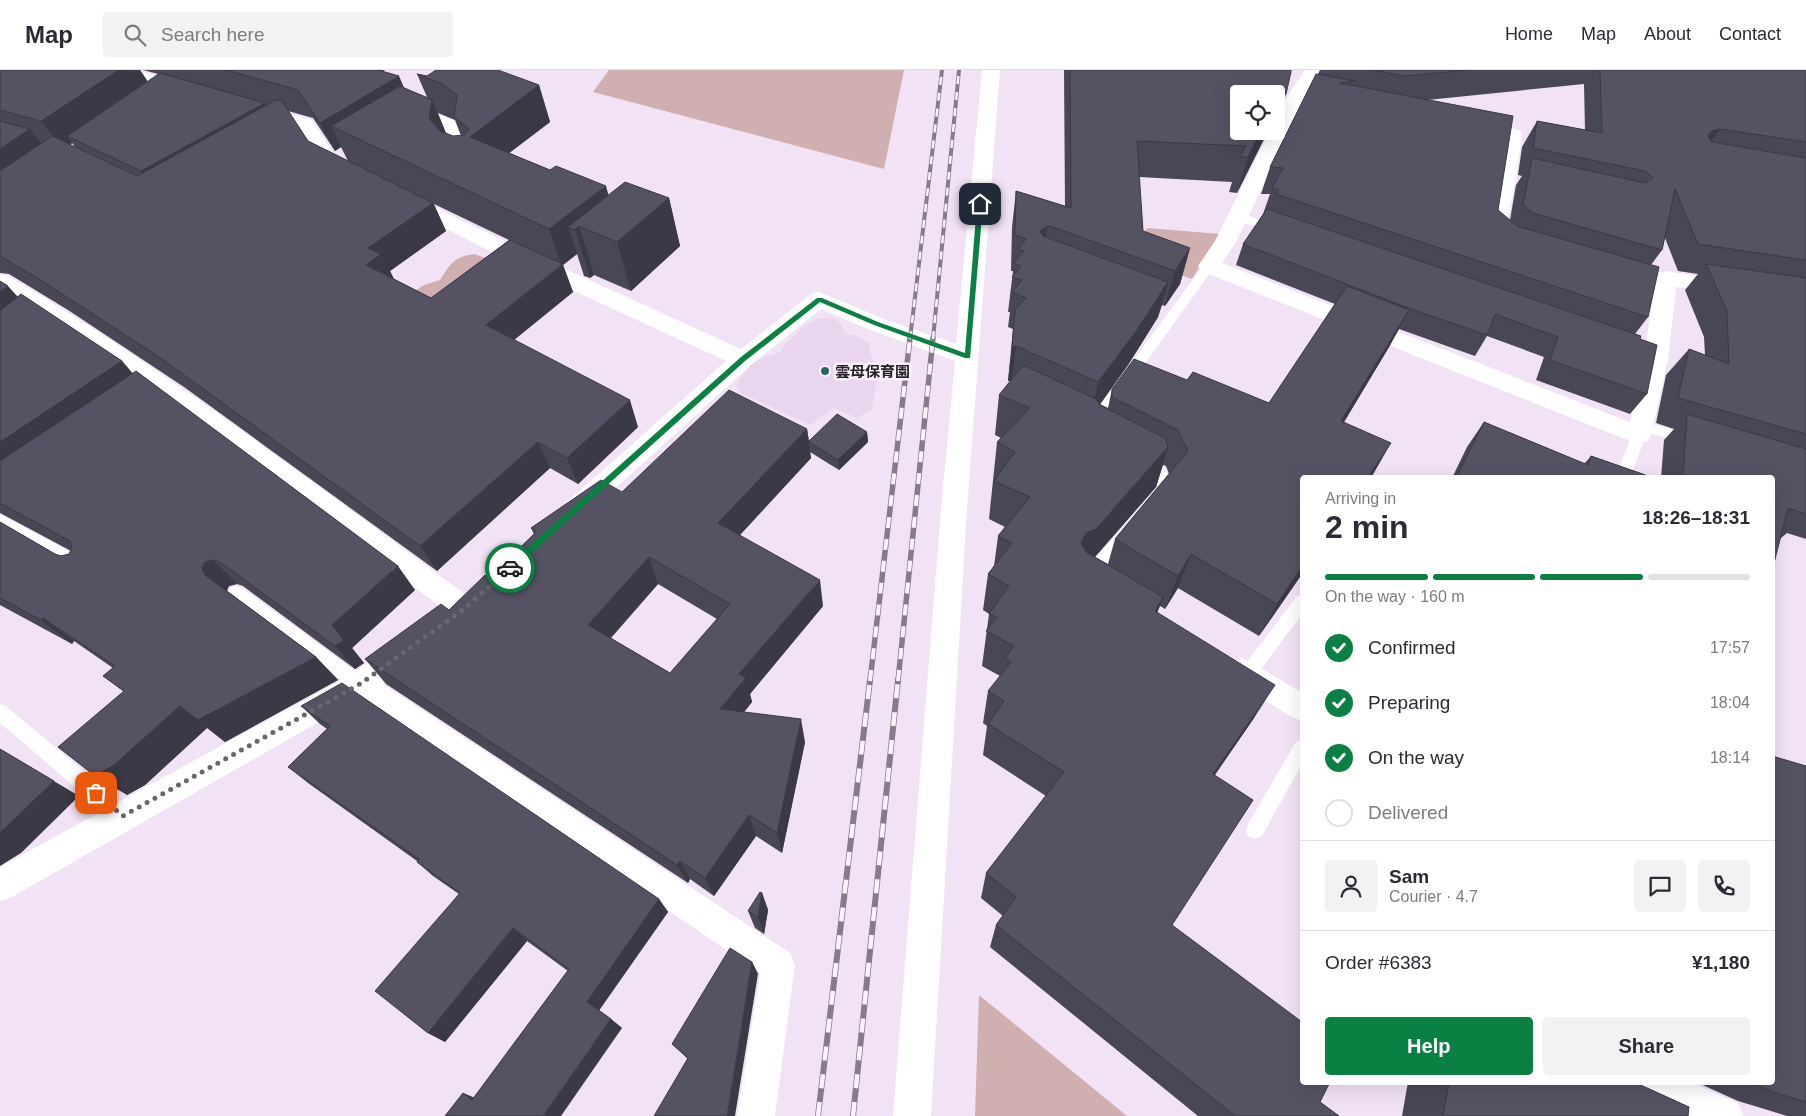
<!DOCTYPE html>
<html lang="en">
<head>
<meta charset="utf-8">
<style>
	body { margin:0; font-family:Arial,"Noto Sans JP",sans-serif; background:#f2f2f3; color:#2b2b33; height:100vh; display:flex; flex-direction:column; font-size:19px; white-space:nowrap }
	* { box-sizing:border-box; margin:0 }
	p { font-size:16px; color:#7c7c81 }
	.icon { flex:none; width:28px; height:28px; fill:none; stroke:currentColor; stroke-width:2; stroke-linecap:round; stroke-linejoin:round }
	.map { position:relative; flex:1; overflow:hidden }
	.panel { position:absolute; left:1300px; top:405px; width:475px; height:610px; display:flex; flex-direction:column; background:#fff; border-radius:5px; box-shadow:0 5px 20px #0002 }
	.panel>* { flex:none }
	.controls { position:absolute; left:1230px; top:15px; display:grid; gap:10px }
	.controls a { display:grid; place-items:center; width:55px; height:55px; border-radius:5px; background:#fff; box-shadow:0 5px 20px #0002; font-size:25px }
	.pin { position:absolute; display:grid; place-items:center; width:42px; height:42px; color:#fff; margin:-21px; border-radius:10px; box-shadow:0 2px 8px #0006 }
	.courier { position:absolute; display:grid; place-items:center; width:50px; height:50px; margin:-25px; border:4px solid #0b8043; border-radius:50%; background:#fff; color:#222; box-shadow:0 1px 6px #0007 }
	.headline em { font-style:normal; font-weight:800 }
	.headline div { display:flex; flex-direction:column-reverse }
	.headline { display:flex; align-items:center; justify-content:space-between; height:85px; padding:0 25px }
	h1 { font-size:32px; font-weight:800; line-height:38px }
	.bar { display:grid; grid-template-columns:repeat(4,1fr); gap:8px 5px; align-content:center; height:60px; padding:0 25px }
	.bar i { height:6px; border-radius:4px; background:#e1e1e2 }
	.bar .active { background:#0b8043 }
	.bar p { grid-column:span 4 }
	.line { display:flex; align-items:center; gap:12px; padding:0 25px; border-top:1px solid #e1e1e2 }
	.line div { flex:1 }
	.round { display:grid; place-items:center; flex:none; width:52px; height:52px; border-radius:5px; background:#f2f2f3 }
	ol { padding:0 25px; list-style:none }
	li { display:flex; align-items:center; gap:15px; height:55px }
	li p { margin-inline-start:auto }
	li .icon { padding:5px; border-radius:50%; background:#0b8043; color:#fff; stroke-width:4 }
	li:last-child { color:#7c7c81 }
	li i { width:28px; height:28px; border:2px solid #e1e1e2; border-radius:50% }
	.action { display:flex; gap:10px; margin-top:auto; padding:10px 25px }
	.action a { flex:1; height:58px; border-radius:5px; background:#0b8043; color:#fff; font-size:20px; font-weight:800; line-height:58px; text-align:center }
	.action a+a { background:#f2f2f3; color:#2b2b33 }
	header { display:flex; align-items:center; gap:30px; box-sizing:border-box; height:70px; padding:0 25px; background:#fff; border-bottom:1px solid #e1e1e2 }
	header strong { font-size:24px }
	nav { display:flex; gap:28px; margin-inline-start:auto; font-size:18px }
	.search { width:350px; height:45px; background:#f2f2f3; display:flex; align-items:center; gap:12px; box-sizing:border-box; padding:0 18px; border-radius:5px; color:#7c7c81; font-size:19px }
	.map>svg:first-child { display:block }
</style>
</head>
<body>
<header>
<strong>Map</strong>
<div class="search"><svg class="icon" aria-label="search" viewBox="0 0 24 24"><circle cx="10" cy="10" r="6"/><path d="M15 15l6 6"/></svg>Search here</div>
<nav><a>Home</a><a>Map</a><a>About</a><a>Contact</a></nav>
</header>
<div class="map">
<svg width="1806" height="1046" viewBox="0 0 1806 1046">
	<rect width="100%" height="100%" fill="#f2e2f5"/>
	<polygon fill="#ead5ee" points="834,248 842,255 844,264 857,266 869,273 871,286 879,298 872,339 857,348 834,338 810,355 739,322 736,315 750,295 762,288 781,282 785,273 796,265 803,256 817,249"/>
	<g fill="#d0afb0">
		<polygon points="609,0 904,0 884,99 593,22"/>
		<polygon points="1148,158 1220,164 1192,209 1118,184"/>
		<path d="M 474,184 L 489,189 L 440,240 L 413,222 L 424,215 L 440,210 C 451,193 454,187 474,184 Z"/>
		<polygon points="979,925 1127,1046 975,1046"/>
	</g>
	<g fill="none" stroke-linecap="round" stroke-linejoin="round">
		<g fill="#fff" fill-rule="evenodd">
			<polygon points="1237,142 1282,157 1284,160 1278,164 1233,149 1231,146 1233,143"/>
			<polygon points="1209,192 1213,193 1215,196 1213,199 1099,358 1094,359 1089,358 1087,354 1089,350 1205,193"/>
			<polygon points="1641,351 1696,366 1698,370 1696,374 1691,375 1645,362 1646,365 1630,408 1615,408 1632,365 1637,360 1634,356 1636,352"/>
			<path d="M 1141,386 C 1162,393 1166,398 1174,418 C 1169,427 1161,437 1151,433 L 1148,429 L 1158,417 L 1154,406 L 1136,396 L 1134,392 L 1136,388 Z"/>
			<polygon points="0,444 87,491 89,496 87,501 81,502 75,501 0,457"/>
			<polygon points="1127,457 1133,459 1135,463 1133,467 1095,512 1089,514 1083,512 1081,507 1083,502 1121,459"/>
			<polygon points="236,516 242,518 366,609 369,614 366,619 360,622 354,619 230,528 228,523 230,518"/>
			<polygon points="1302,525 1302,544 1253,610 1247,612 1241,610 1238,605 1241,600 1296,527"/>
			<polygon points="0,634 6,636 130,740 132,746 130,752 123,755 116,752 0,653"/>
			<polygon points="1302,670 1302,694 1262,766 1255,769 1248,766 1246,760 1248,754 1296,672"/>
		</g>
		<g fill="#fff" fill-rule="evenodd">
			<polygon points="107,0 136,0 193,16 196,20 193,24 187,25 110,4"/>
			<polygon points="982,0 1000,0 967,439 931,1046 893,1046 941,439 955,291 868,259 821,239 751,295 586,445 577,448 568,445 564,438 568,431 726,291 509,191 400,135 397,131 400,127 407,125 414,127 525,181 741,279 811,224 819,222 884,249 956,274"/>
			<path d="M 1305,0 L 1323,0 L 1309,21 L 1236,172 L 1222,193 L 1630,352 L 1644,290 L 1655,208 L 1658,203 L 1666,201 L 1736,212 L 1739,217 L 1736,222 L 1728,224 L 1676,217 L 1668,290 L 1651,365 L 1648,371 L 1639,374 L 1630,371 L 1201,201 L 1198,196 L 1215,171 L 1270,61 L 1276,61 C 1276,39 1293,18 1305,0 Z"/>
			<path d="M 260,35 L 312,50 L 338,90 L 356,98 L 359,102 L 356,106 C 326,114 311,78 298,58 L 253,45 L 251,41 L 253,37 Z"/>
			<path d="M 415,37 C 431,41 459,49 469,63 L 466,84 L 480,96 L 477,100 C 463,104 454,96 446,85 L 449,65 L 408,47 L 406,43 L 408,39 Z"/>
			<path d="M 1473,50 L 1519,60 L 1522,64 L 1516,108 L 1505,163 L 1515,173 L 1511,178 C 1499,181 1490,175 1484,165 L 1496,108 L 1502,68 L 1466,60 L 1464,56 L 1466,52 Z"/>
			<path d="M 0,204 L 8,206 C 171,302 321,419 474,531 L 478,539 L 474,547 L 464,551 L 454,547 C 305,435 160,317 0,221 Z"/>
			<polygon points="406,569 416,572 420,581 416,590 383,614 790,883 795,895 775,1046 737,1046 760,903 359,629 12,827 0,831 0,797 350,605 396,572"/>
			<polygon points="1241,588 1251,592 1302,623 1302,651 1292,647 1231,610 1227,601 1231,592"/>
			<polygon points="1628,1012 1690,1012 1738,1033 1744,1046 1682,1046 1633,1025"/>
		</g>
		<defs>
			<g id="rail-far2">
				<polyline points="910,269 942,0"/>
				<polyline points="933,269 959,0"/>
			</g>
			<g id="rail-far1">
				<polyline points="870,611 910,268"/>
				<polyline points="898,611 933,268"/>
			</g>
			<g id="rail">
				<polyline points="818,1046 870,610"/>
				<polyline points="853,1046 898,610"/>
			</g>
		</defs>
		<use href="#rail-far2" stroke="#867b87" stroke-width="4"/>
		<use href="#rail-far1" stroke="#867b87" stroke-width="5.5"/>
		<use href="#rail" stroke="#867b87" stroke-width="6"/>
		<use href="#rail-far2" stroke="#fbf2fd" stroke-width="2.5" stroke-dasharray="8" stroke-linecap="butt"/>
		<use href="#rail-far1" stroke="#fbf2fd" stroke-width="4" stroke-dasharray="11" stroke-linecap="butt"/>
		<use href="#rail" stroke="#fbf2fd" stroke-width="4.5" stroke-dasharray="14" stroke-linecap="butt"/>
	</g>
	<g fill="#494756" fill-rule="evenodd">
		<path d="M 0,0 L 140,0 L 148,12 L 158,4 L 143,0 L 385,0 L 383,1 L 404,18 L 427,27 L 417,4 L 427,6 L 539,15 L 550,52 L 509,83 L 609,125 L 669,128 L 680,176 L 631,221 L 594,205 L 590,208 L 584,206 L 577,184 L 563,195 L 573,222 L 514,270 L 638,357 L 578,414 L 550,398 L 437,501 L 184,317 L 68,240 L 9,204 L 0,203 ZM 288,41 L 313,48 L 335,81 L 341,77 L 348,91 L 308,71 ZM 438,43 L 455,50 L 461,66 L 453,66 L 446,63 ZM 72,73 L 76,78 L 70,75 ZM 434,134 L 509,170 L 431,228 L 394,209 L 390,201 L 446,161 Z"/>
		<path d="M 1064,0 L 1291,0 L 1239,61 L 1268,61 L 1237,123 L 1229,122 L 1232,112 L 1139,107 L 1143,161 L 1190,178 L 1180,214 L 1165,236 L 1162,235 L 1158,247 L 1128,295 L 1100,334 L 1108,338 L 1112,319 L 1187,310 L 1269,333 L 1335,234 L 1236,195 L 1243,174 L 1263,144 L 1270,124 L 1261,124 L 1270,97 L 1320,0 L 1806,0 L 1806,469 L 1787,463 L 1781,468 L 1772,408 L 1661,408 L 1664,370 L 1674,359 L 1656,353 L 1666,305 L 1689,279 L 1705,285 L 1704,267 L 1685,220 L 1698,204 L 1678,201 L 1665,168 L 1662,180 L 1651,195 L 1648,247 L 1635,264 L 1640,269 L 1647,324 L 1630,344 L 1536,310 L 1544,287 L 1487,266 L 1475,286 L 1399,259 L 1389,277 L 1344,352 L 1302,504 L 1259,566 L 1178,518 L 1165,539 L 1160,536 L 1157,542 L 1254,648 L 1215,705 L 1172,855 L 1320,1032 L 1339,1046 L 1198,1046 L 990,877 L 996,855 L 1003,846 L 981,828 L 986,803 L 1046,726 L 983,685 L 987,656 L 983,653 L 988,621 L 1000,606 L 982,596 L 989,544 L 983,540 L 988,504 L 994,496 L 998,466 L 1005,457 L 989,449 L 997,372 L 1001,368 L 995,365 L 999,325 L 1011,311 L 1008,311 L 1013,259 L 1008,257 L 1010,242 L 1008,242 L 1013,201 L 1011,201 L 1012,157 L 1016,121 L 1065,136 ZM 1584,14 L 1585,60 L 1537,51 L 1522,77 L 1518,105 L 1522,106 L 1516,115 L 1510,150 L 1498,140 L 1427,30 ZM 1163,395 L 1166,396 L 1169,404 L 1115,469 L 1108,494 L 1095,487 L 1156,417 Z"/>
		<polygon points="0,211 18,227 122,291 133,304 415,520 352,578 364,593 355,599 243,516 237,514 229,516 227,521 316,587 338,610 225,672 207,658 145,715 127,725 123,621 103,606 113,598 74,571 72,574 0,535 0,452 55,484 61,486 69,484 71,481 0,443"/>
		<polygon points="1484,352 1584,394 1591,386 1654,408 1452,408 1467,377"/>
		<path d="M 807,359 L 809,371 L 867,362 L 868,372 L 839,400 L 810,382 L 811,388 L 740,465 L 823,536 L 750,624 L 752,632 L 744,642 L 805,672 L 782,783 L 756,766 L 714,826 L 690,809 L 688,813 L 386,614 L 365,589 L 449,540 L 489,508 L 534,464 L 531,458 L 622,422 ZM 658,514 L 717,549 L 670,603 L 611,568 Z"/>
		<polygon points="301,636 659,829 668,842 599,940 622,958 445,1046 463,1023 474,1028 568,901 527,871 445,972 428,963 459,824 433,806 417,792 417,791 308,713 288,697 327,659 320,654"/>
		<polygon points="1806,696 1806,1046 1787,1046 1738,1031 1696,1012 1772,1012"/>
		<polygon points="762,823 768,840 764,864 755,858 748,841"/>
		<polygon points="752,892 758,904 688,989 672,974"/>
		<polygon points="1408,1012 1634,1012 1688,1046 1402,1046"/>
	</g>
	<g fill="#3c3946">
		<polygon points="119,0 140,0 152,18 67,66 72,73 63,79 41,51"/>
		<polygon points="399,6 411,34 331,56 341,77 335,81 320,53"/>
		<polygon points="539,15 550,52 483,103 470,67"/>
		<polygon points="1286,24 1276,53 1276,31 1280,25"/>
		<polygon points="432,30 447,66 444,85 429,48"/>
		<polygon points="265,33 277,54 156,122 141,101"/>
		<polygon points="30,59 52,87 0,123 0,79"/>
		<polygon points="1720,59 1701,86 1708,66 1712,61"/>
		<polygon points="1261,61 1268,61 1237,123 1248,87"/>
		<polygon points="606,116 616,152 579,156 594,205 590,208 575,160 568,157 577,184 563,195 573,222 498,283 486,255 562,196 549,159"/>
		<polygon points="669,128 680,176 631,221 617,172"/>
		<polygon points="433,133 446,161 390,201 395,212 366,195 368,178"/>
		<polygon points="1047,156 1042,191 1040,161"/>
		<polygon points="1190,178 1180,214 1165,236 1175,201"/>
		<polygon points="1168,212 1158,247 1128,295 1091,347 1098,312"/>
		<polygon points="8,216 33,244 0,272 0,222"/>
		<polygon points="1409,240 1389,277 1323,387 1341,351"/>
		<polygon points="1016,276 1012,310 1008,311 1012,277"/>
		<polygon points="122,291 146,319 0,418 0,372"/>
		<polygon points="630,330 638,357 578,414 567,388"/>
		<polygon points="807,359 811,388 725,481 718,453"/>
		<polygon points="867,362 868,372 839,400 838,390"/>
		<polygon points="538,372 550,398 437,501 420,476"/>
		<polygon points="1391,373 1371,408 1367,408"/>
		<polygon points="1168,377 1156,417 1086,497 1081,473 1086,463"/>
		<polygon points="1191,484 1178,518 1165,539 1178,506"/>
		<polygon points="649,487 658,514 600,580 588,555"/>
		<polygon points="213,490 237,514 229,516 226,522 205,505 202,498 205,492"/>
		<polygon points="398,496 415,520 352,578 364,593 355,599 335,576 332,555"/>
		<polygon points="1302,497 1302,504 1259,566 1277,534"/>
		<polygon points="820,510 823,536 750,624 752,632 728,662 720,639 739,604"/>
		<polygon points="1163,527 1150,563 1155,541"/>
		<polygon points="43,548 74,571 72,574 41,550"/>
		<polygon points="316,587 338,610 225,672 198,650"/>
		<polygon points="1275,615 1254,648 1195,733 1213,704"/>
		<polygon points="180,636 207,658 145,715 127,725 95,706"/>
		<polygon points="801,649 805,672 782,783 777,763"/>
		<polygon points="0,679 79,726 21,783 0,796"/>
		<polygon points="749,745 756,766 714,826 705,808"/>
		<polygon points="680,791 690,809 688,813 677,795"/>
		<polygon points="762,823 768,840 764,864 758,847"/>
		<polygon points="659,829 668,842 598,942 587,932"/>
		<polygon points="513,858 527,871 445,972 428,963"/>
		<polygon points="752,892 758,904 735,1046 727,1046"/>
		<polygon points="611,949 622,958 561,1046 543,1046"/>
		<polygon points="463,1023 480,1030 472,1030"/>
	</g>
	<g fill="#555264" stroke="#3c3946" fill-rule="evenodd">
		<polygon points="0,0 119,0 41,51 0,40"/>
		<polygon points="226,0 378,0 399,6 320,53 298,20"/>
		<polygon points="436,0 498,0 539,15 470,67 550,100 556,96 606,116 549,159 331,56 400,16 432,30 429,48 440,61 453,66 464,65 469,59 454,47 457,25 442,14 417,4 427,6"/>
		<polygon points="1070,0 1291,0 1291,2 1286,24 1280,25 1276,31 1276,24 1239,24 1239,61 1261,61 1248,87 1240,87 1246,76 1137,71 1143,161 1190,178 1175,201 1053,157 1047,156 1040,161 1043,166 1168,212 1137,260 1098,312 1016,276 1012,277 1015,240 1026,228 1012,222 1022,210 1012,207 1021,196 1013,193 1024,181 1018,179 1026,169 1015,165 1016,121 1071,138"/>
		<polygon points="1373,0 1469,0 1405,6"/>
		<polygon points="1600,0 1806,0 1806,72 1720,59 1712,61 1708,66 1712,72 1806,88 1806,190 1698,174 1675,119 1662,180 1533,143 1523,135 1532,88 1645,113 1653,108 1645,101 1533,78 1537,51 1602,63"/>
		<polygon points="160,3 265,33 141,101 67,66"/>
		<polygon points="1316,4 1355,11 1340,13 1513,46 1498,140 1517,156 1659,197 1648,247 1276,124 1279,120 1272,118 1283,98 1270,97"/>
		<polygon points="276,30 282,31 308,71 433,133 368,178 381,184 366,195 431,228 510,170 563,194 486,255 630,330 567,388 538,372 420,476 162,289 44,212 0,186 0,101 52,66 137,106"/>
		<polygon points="0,51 30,59 0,79"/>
		<polygon points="625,112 669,128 617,172 579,156 575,160 568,157"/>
		<polygon points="1267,139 1641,266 1640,269 1657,275 1647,324 1550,290 1558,267 1495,244 1487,265 1411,239 1243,174"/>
		<polygon points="1706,194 1806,208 1806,364 1678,328 1689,279 1729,294 1727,241"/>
		<polygon points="0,211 8,216 0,222"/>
		<polygon points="1347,216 1409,240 1341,351 1391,373 1367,408 1302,408 1302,497 1277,534 1191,484 1178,506 1115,469 1188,381 1178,360 1112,327 1112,319 1134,289 1187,310 1193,302 1269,333"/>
		<polygon points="21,224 122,291 0,372 0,241"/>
		<polygon points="1023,295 1096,329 1100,335 1165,368 1168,377 1096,459 1086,463 1081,473 1086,482 1163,527 1155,541 1275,615 1213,704 1253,730 1172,855 1302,952 1302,1012 1330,1012 1320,1032 1339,1046 1235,1046 996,855 1016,827 986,803 1064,702 988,654 1004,631 988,621 1011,592 1005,588 1014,576 986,561 997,547 989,544 1009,516 988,504 1012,473 998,466 1030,427 994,411 1015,382 997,372 1030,338 999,325"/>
		<polygon points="136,301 398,496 332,555 344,570 335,576 220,492 213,490 205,492 202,498 205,505 316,587 198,650 180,636 114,695 95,706 58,677 124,621 103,606 115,596 43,548 41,550 0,528 0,452 55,484 61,486 69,484 72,478 70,471 0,433 0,391"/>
		<path d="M 729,320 L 807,359 L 718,453 L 820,510 L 739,604 L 746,608 L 720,639 L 801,649 L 777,763 L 749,745 L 705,808 L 680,791 L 677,795 L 365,589 L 441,534 L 449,540 L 485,505 L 489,508 L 536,462 L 531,458 L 601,410 L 622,422 ZM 649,487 L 730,534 L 670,603 L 588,555 Z"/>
		<polygon points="837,344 867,362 838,390 809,372 809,371"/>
		<polygon points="1687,344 1806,379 1806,444 1788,438 1772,501 1772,408 1683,408"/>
		<polygon points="1484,352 1588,395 1591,386 1654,408 1456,408"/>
		<polygon points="342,613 659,829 587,932 611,949 543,1046 445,1046 463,1023 472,1030 569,899 513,858 428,963 375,921 460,823 417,792 419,789 288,697 330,656 301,636"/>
		<polygon points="0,679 54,711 0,763"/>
		<polygon points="1772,686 1806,696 1806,1032 1776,1023 1752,1012 1772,1012"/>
		<polygon points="760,822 762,823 758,847 748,841"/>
		<polygon points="730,878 752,892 727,1046 654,1046 688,988 672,974"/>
		<polygon points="1449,1012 1634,1012 1689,1037 1688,1046 1443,1046"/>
	</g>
	<polygon fill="#0b8043" points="980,132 983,134 970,288 965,288 874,255 820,232 745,291 513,500 507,500 507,496 741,287 817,228 822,228 878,252 965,283 977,134"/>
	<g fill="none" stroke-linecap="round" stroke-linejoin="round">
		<polyline stroke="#6d646f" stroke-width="5" stroke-dasharray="0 9" points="96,723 123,746 360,614 464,539 510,498"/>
	</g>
	<circle fill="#216a61" stroke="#fbf2fd" stroke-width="2" cx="825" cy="301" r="5"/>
	<g text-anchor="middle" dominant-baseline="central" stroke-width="5" stroke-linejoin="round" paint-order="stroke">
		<g font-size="15" font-weight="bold" fill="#262027" stroke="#fbf2fd" text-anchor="start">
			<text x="835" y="301">雲母保育園</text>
		</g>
	</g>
</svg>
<div class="controls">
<a><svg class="icon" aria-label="locate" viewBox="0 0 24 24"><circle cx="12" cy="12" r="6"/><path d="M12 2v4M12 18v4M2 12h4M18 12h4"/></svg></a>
</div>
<div class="pin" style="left:96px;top:723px;background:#ea580c"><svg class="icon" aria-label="bag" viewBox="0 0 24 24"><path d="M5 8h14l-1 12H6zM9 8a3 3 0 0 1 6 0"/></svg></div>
<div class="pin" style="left:980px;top:134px;background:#1f2937"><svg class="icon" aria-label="home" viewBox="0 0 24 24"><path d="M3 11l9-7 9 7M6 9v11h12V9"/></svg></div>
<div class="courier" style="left:510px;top:498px"><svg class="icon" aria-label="car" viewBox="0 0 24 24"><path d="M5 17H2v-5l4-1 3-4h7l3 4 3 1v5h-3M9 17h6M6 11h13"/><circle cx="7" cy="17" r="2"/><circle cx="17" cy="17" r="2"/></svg></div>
<section class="panel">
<div class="headline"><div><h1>2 min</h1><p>Arriving in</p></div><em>18:26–18:31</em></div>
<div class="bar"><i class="active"></i><i class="active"></i><i class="active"></i><i></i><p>On the way · 160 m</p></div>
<ol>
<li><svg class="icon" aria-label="check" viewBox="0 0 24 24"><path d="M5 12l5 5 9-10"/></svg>Confirmed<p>17:57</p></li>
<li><svg class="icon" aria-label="check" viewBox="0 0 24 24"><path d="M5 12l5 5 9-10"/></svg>Preparing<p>18:04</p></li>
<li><svg class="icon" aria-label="check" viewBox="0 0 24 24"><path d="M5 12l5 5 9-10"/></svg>On the way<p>18:14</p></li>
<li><i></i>Delivered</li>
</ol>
<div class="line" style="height:90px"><a class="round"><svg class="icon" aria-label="person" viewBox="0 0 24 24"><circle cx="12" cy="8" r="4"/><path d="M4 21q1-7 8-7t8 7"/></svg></a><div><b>Sam</b><p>Courier · 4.7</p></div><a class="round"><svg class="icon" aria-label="chat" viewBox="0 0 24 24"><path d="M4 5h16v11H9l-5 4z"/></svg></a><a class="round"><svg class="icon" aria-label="phone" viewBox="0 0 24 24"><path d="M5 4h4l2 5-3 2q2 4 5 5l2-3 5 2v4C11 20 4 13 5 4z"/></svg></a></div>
<div class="line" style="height:65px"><div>Order #6383</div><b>¥1,180</b></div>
<div class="action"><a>Help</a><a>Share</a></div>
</section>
</div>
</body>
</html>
